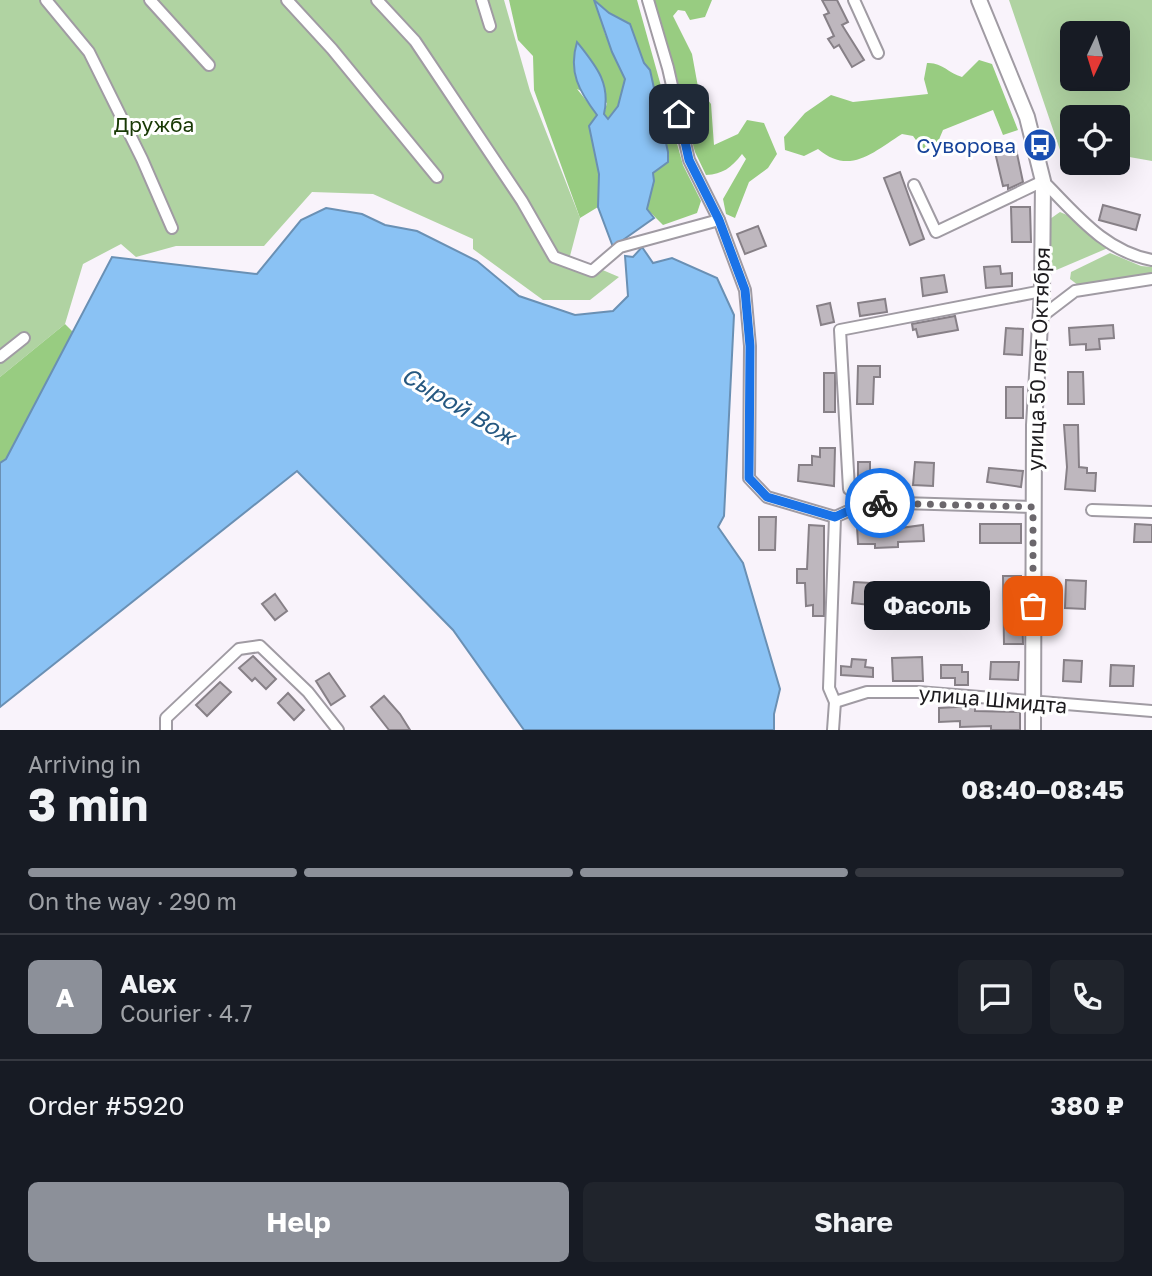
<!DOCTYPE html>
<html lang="en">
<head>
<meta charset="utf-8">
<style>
	body { margin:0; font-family:"Golos Text",sans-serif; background:#20242c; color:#f1f3f6; height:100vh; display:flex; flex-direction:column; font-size:26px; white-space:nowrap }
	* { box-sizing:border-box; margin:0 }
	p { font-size:23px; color:#9ea1a6 }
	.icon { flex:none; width:38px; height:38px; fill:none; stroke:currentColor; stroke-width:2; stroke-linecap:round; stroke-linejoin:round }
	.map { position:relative; height:730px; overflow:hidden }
	.panel { display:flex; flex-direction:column; background:#171b24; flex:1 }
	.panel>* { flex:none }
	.needle { width:46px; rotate:184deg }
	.tools { position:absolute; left:1060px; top:21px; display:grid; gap:14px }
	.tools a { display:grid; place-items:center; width:70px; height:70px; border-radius:10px; background:#171b24; box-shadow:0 7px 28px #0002; font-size:35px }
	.pin { position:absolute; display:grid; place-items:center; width:60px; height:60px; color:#fff; margin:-30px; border-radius:14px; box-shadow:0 4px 10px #0006 }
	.courier { position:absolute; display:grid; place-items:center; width:70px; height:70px; margin:-35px; border:5px solid #1a73e8; border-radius:50%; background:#fff; color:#222; box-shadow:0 2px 9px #0007 }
	.bubble { position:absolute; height:49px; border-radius:10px; background:#171b24; box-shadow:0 7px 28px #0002; font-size:23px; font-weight:700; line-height:49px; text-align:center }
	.headline em { font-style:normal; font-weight:700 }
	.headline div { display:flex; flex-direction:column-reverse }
	.headline { display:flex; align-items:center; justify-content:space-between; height:119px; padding:0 28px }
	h1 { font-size:46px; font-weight:700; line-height:52px }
	.bar { display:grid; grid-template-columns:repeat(4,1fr); gap:10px 7px; align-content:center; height:84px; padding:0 28px }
	.bar i { height:9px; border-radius:5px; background:#363941 }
	.bar .selected { background:#8c9099 }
	.bar p { grid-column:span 4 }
	.line { display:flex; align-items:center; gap:18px; padding:0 28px; border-top:2px solid #363941 }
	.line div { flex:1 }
	.round { display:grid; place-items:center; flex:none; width:74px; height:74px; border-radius:10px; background:#20242c }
	.cta { display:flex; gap:14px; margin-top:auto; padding:14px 28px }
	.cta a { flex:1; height:80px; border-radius:10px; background:#8c9099; color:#fff; font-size:28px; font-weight:700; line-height:80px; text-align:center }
	.cta a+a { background:#20242c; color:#f1f3f6 }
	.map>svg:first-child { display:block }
</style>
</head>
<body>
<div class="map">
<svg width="1152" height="730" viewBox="0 0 1152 730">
	<rect width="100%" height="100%" fill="#f9f3fb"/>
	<g fill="#b0d3a2" fill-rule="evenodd">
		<polygon points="0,0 504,0 530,91 580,218 570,256 619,277 590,300 543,300 473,249 473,239 373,194 312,192 264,246 176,246 136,257 121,244 83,264 65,324 0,377"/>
		<path d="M 1009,0 L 1152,0 L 1152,161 L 1118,155 L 1118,117 L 1073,117 L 1073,153 L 1061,153 ZM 1118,33 L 1118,79 L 1073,79 L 1073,33 Z"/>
		<polygon points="1060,212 1067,215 1108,248 1054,271 1048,265 1050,219"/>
		<polygon points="1110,253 1141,266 1152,267 1152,275 1078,285 1070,279 1071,272"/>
	</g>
	<g fill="#98cc81">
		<polygon points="509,0 637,0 683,165 701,201 697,213 663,225 647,209 653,173 667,162 668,152 650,70 644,63 630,24 609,13 595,0 605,34 625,79 618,106 608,119 604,114 607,103 577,89 598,115 589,126 599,174 598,207 580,218 534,90 533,56 518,40"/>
		<path d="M 653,0 L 712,0 L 705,17 L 690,20 L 685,11 L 678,10 L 673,16 L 692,54 L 698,87 L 711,104 L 714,145 L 738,134 L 747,120 L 764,123 L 777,154 L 768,168 L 749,182 L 735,218 L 726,214 L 723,199 L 746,159 L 742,154 C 731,168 723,174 706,175 L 695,152 Z"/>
		<path d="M 979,60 L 992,64 L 1018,130 L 1003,135 L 993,110 L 943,130 L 935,149 L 924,151 L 913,136 L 902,134 C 873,152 850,176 818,149 L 804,156 L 785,150 L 784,137 L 805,113 L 831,95 L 853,102 L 928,94 L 924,79 L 927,63 C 942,62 948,73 962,77 Z"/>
		<polygon points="65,324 73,332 6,459 0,463 0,377"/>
	</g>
	<g fill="#8ac2f4" stroke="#6a90b4" stroke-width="2">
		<path d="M 594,0 L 609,13 L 630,24 L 644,63 L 650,70 L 668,152 L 668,162 L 653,173 L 654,181 L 647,209 L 654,218 L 613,247 L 598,207 L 599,174 L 589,126 L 597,115 C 579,91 568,72 577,42 C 596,66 611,83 604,114 L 608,119 L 618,106 L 625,79 L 612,52 Z"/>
		<polygon points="326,208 362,214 385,225 417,231 477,261 519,296 575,315 613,311 628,296 625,256 633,257 642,247 653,263 672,258 717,278 734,315 724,516 718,527 743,563 780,689 774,714 774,730 524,730 453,630 297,471 0,707 0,463 6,459 112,257 257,274 301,220"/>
	</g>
	<g fill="#beb7be" stroke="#878087" stroke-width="2">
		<polygon points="822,0 837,0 848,22 842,25 864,60 852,67 839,45 834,48 828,39 834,36 824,15 829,13"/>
		<polygon points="1015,144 1023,182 1008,189 1008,185 1003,186 994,148"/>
		<polygon points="900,172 924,239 910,245 884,178"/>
		<polygon points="1103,205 1140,215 1136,230 1099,220"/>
		<polygon points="1011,207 1030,207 1031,242 1012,242"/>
		<polygon points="758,226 766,246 745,254 737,234"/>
		<polygon points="1000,266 1001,274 1012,273 1012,286 986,288 984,267"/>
		<polygon points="944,275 947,292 923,296 921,278"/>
		<polygon points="885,299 887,312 860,316 858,303"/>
		<polygon points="830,303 834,322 821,325 817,306"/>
		<polygon points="955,316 958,330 918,337 916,329 913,330 912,324"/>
		<polygon points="1113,325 1114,338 1099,339 1100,349 1086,350 1086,344 1070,345 1069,328"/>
		<polygon points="1006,328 1023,329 1022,355 1004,354"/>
		<polygon points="858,366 880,366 880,377 874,377 873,404 857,404"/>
		<polygon points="1068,372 1083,372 1084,404 1068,404"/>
		<rect x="824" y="373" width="11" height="39"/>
		<rect x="1006" y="387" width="17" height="31"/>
		<polygon points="1064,425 1078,425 1079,467 1087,468 1087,473 1096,473 1095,491 1065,489 1067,467"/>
		<polygon points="820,448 835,448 834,486 798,481 799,465 812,465 812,456 820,457"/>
		<polygon points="858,462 870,462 870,475 890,476 890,490 879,490 879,485 858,485"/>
		<polygon points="915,462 934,463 933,486 913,485"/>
		<polygon points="989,468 1023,471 1021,487 987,482"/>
		<polygon points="759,517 776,517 775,550 759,550"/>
		<rect x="980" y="524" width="41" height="19"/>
		<polygon points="1135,524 1152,525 1152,542 1134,542"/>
		<polygon points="809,525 824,526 824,616 813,616 813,605 806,606 805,583 797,583 797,569 807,569"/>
		<polygon points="923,525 924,541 898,542 898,547 875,548 875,544 858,544 857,526 871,526 871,532"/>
		<polygon points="1003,576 1021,576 1023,644 1004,644"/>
		<polygon points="1066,580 1086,581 1085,609 1065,608"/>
		<polygon points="854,582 871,583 870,605 852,603"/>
		<polygon points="275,594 287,611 275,620 262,604"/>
		<polygon points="253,656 276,679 266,689 255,678 252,681 239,668"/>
		<polygon points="922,657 923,681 893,681 892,658"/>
		<polygon points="852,659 866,660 865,667 873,668 873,677 841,675 841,666 851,667"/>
		<polygon points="1064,660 1082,661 1081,682 1063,681"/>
		<polygon points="991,662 1019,662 1018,680 990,679"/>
		<polygon points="941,665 962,665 962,672 968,672 968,685 955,685 955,678 941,678"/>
		<polygon points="1111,665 1134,666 1133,686 1110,686"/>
		<polygon points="329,673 345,696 331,705 316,681"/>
		<polygon points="220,682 231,692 207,716 196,705"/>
		<polygon points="288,693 304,710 294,720 278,703"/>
		<polygon points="384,696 400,714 410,730 389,730 371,707"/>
		<polygon points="975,706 975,711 1020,712 1020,730 991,730 991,726 960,727 960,721 939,722 939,708"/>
	</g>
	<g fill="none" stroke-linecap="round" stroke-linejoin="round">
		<defs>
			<g id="minor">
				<polyline points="46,0 89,52 142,159 172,228"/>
				<polyline points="150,0 209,65"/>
				<polyline points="287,0 332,49 437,177"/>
				<polyline points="377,0 415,41 522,201 554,257 592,271 620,247 719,220"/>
				<polyline points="482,0 490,26"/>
				<polyline points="648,0 668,68 689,160 719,220 745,290 750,346 749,478 767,497 835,517"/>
				<polyline points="854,0 878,53"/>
				<path d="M 914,185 L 936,232 L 1043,181 C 1076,214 1104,251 1152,260"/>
				<polyline points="1041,317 1075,291 1152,279"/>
				<polyline points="0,357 24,338"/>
				<polyline points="868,502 849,489 840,330 1042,291"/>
				<polyline points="1092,510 1152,512"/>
				<polyline points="835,517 868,502 1033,507"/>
				<polyline points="835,702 867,692 918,692 1152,711"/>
				<polyline points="166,730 166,718 239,649 260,646 308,692 338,730"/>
				<polyline points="833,730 835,702 829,688 835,517"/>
			</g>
			<polyline id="secondary" points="979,0 1027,117 1043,181 1042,291 1034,425 1033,730"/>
		</defs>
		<use href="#minor" stroke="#a09ba3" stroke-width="14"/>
		<use href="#secondary" stroke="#a09ba3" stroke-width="18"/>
		<use href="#minor" stroke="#fff" stroke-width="10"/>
		<use href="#secondary" stroke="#fff" stroke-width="14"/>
	</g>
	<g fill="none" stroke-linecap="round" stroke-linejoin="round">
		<polyline stroke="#6b676c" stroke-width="7" stroke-dasharray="0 12.6" points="880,503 1033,507 1033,606"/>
		<polyline stroke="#1a73e8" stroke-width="9" points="679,114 689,160 719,220 745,290 750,346 749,478 767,497 835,517 868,502 880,503"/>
	</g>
	<defs>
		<symbol id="bus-disc" viewBox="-11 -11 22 22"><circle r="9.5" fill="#1a4fb4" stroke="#fff"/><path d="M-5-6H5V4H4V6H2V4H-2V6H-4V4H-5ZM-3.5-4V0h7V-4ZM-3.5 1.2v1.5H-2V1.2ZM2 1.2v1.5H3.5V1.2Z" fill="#fff"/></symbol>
	</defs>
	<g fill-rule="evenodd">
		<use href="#bus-disc" x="1021" y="126" width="38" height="38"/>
	</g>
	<g text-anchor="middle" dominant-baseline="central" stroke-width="6" stroke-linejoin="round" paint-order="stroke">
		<g font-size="21" fill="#183905" stroke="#fff">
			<text x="154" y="124">Дружба</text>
		</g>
		<g font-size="21" fill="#164399" stroke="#fff" text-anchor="end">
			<text x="1016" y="145">Суворова</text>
		</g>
		<g font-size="21" fill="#1e1c1f" stroke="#fff">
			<text transform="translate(1038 359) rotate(-88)">улица 50 лет Октября</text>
			<text transform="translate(993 699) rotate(5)">улица Шмидта</text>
		</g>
		<g font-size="23" font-style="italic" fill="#255881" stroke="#fff">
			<text transform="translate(459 405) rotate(31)">Сырой Вож</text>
		</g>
	</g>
</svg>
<div class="tools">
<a><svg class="needle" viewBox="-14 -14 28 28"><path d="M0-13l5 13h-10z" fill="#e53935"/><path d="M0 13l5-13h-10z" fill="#9ea1a6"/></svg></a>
<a><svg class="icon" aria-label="locate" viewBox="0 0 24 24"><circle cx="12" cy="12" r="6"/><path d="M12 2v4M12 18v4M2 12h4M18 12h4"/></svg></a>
</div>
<div class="pin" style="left:1033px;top:606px;background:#ea580c"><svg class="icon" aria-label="bag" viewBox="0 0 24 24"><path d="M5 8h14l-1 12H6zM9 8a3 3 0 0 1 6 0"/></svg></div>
<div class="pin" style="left:679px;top:114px;background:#1f2937"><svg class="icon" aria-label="home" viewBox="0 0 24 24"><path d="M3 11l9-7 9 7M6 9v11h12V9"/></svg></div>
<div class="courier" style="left:880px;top:503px"><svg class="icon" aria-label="bike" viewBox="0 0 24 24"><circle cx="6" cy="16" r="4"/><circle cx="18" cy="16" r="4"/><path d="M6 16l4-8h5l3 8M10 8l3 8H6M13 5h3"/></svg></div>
<div class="bubble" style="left:864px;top:581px;width:126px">Фасоль</div>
</div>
<section class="panel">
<div class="headline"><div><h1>3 min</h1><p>Arriving in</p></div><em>08:40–08:45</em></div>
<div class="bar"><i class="selected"></i><i class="selected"></i><i class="selected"></i><i></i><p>On the way · 290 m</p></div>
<div class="line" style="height:126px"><b class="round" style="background:#8c9099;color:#fff">A</b><div><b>Alex</b><p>Courier · 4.7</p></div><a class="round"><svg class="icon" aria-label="chat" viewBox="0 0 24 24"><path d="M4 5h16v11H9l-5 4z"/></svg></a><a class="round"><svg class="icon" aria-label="phone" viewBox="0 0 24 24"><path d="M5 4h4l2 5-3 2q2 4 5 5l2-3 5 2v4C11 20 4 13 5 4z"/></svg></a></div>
<div class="line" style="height:91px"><div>Order #5920</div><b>380 ₽</b></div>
<div class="cta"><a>Help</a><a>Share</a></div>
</section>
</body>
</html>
